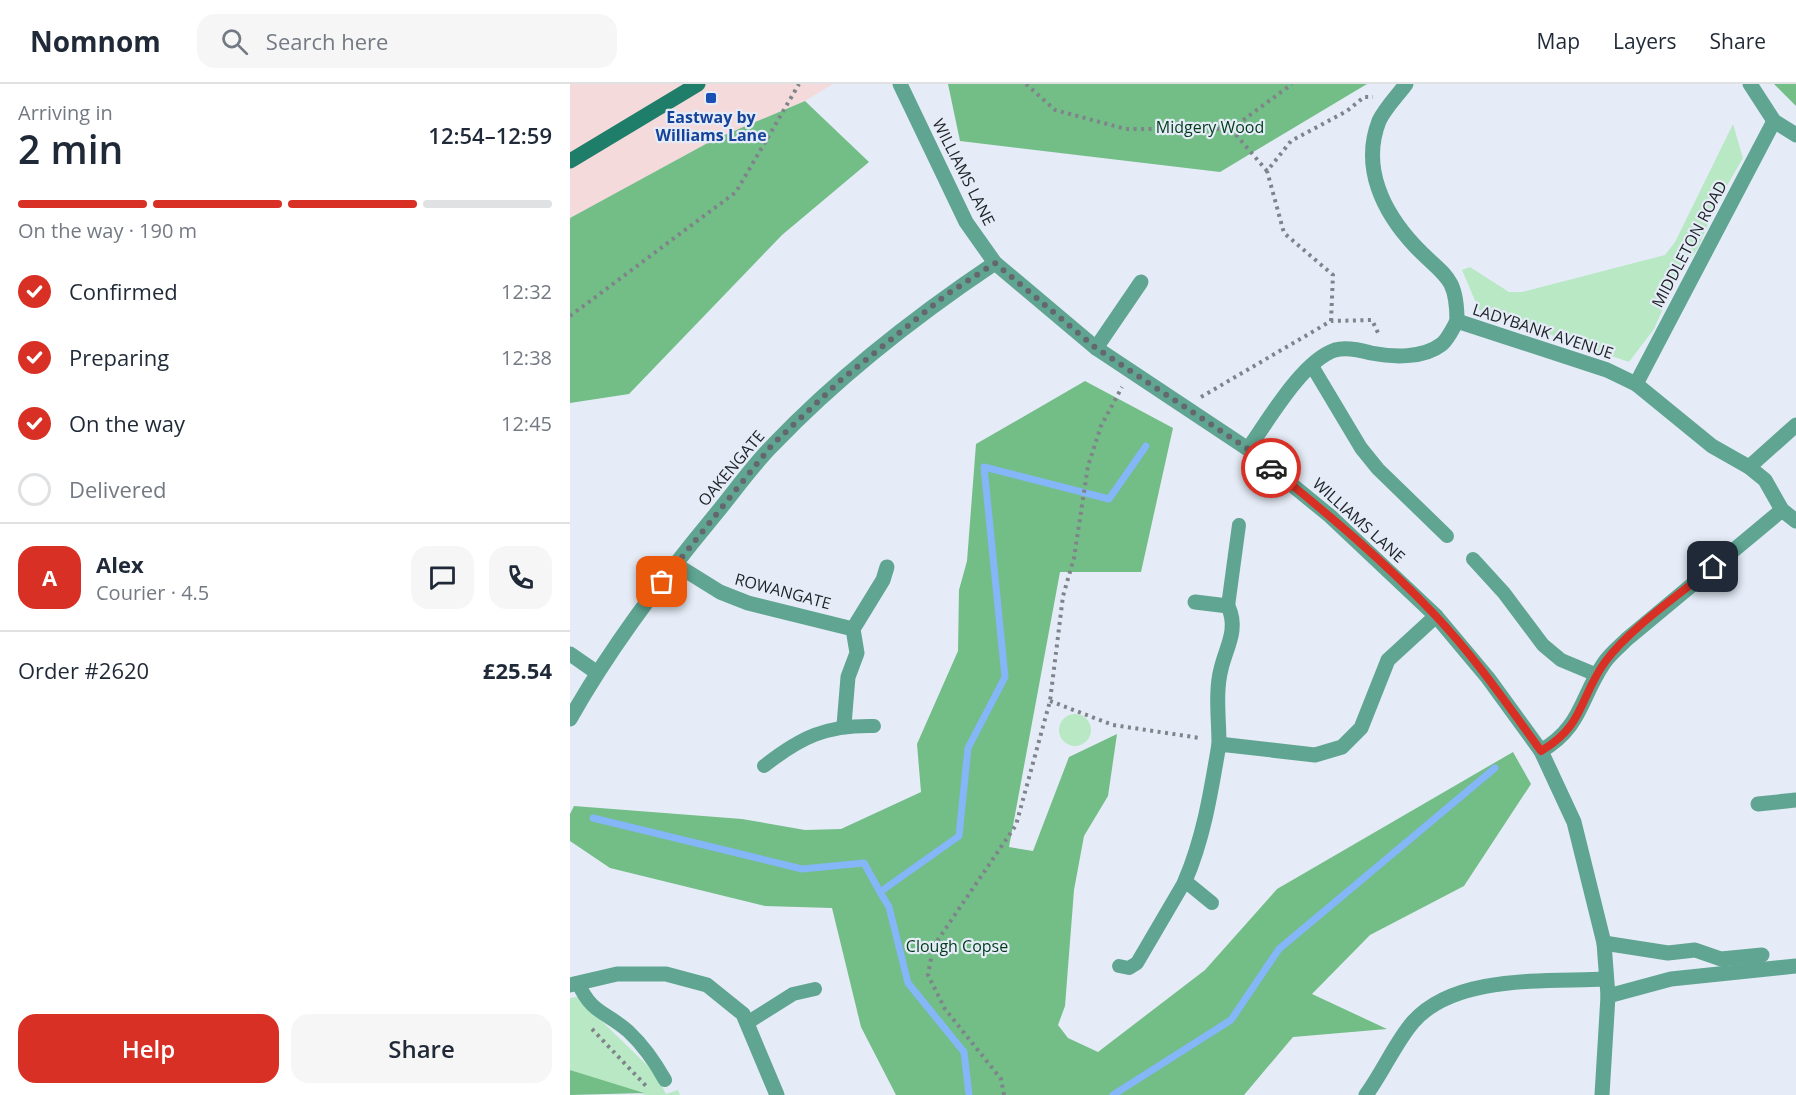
<!DOCTYPE html>
<html lang="en">
<head>
<meta charset="utf-8">
<style>
	body { margin:0; font-family:"Open Sans",sans-serif; background:#f6f6f7; color:#1f2937; height:100vh; display:flex; flex-direction:column; font-size:22px; white-space:nowrap }
	* { box-sizing:border-box; margin:0 }
	p { font-size:20px; color:#747a83 }
	.icon { flex:none; width:33px; height:33px; fill:none; stroke:currentColor; stroke-width:2; stroke-linecap:round; stroke-linejoin:round }
	.map { position:relative; flex:1; overflow:hidden }
	.details { display:flex; flex-direction:column; background:#fff; width:570px }
	.details>* { flex:none }
	.pin { position:absolute; display:grid; place-items:center; width:51px; height:51px; color:#fff; margin:-26px; border-radius:12px; box-shadow:0 3px 9px #0006 }
	.courier { position:absolute; display:grid; place-items:center; width:60px; height:60px; margin:-30px; border:4px solid #d93025; border-radius:50%; background:#fff; color:#222; box-shadow:0 2px 8px #0007 }
	.headline em { font-style:normal; font-weight:600 }
	.headline div { display:flex; flex-direction:column-reverse }
	.headline { display:flex; align-items:center; justify-content:space-between; height:102px; padding:0 18px }
	h1 { font-size:39px; font-weight:600; line-height:45px }
	.bar { display:grid; grid-template-columns:repeat(4,1fr); gap:9px 6px; align-content:center; height:72px; padding:0 18px }
	.bar i { height:8px; border-radius:4px; background:#e0e1e3 }
	.bar .current { background:#d93025 }
	.bar p { grid-column:span 4 }
	.line { display:flex; align-items:center; gap:15px; padding:0 18px; border-top:2px solid #e0e1e3 }
	.line div { flex:1 }
	.round { display:grid; place-items:center; flex:none; width:63px; height:63px; border-radius:18px; background:#f6f6f7 }
	ol { padding:0 18px; list-style:none }
	li { display:flex; align-items:center; gap:18px; height:66px }
	li p { margin-inline-start:auto }
	li .icon { padding:6px; border-radius:50%; background:#d93025; color:#fff; stroke-width:4 }
	li:last-child { color:#747a83 }
	li i { width:33px; height:33px; border:3px solid #e0e1e3; border-radius:50% }
	.primary-button { display:flex; gap:12px; margin-top:auto; padding:12px 18px }
	.primary-button a { flex:1; height:69px; border-radius:18px; background:#d93025; color:#fff; font-size:24px; font-weight:600; line-height:69px; text-align:center }
	.primary-button a+a { background:#f6f6f7; color:#1f2937 }
	header { display:flex; align-items:center; gap:36px; box-sizing:border-box; height:84px; padding:0 30px; background:#fff; border-bottom:2px solid #e0e1e3 }
	header strong { font-size:28px }
	nav { display:flex; gap:33px; margin-inline-start:auto; font-size:21px }
	.search { width:420px; height:54px; background:#f6f6f7; display:flex; align-items:center; gap:15px; box-sizing:border-box; padding:0 21px; border-radius:18px; color:#747a83; font-size:22px }
	main { display:flex; flex:1; min-height:0 }
	.map>svg:first-child { display:block }
</style>
</head>
<body>
<header>
<strong>Nomnom</strong>
<div class="search"><svg class="icon" aria-label="search" viewBox="0 0 24 24"><circle cx="10" cy="10" r="6"/><path d="M15 15l6 6"/></svg>Search here</div>
<nav><a>Map</a><a>Layers</a><a>Share</a></nav>
</header>
<main>
<section class="details">
<div class="headline"><div><h1>2 min</h1><p>Arriving in</p></div><em>12:54–12:59</em></div>
<div class="bar"><i class="current"></i><i class="current"></i><i class="current"></i><i></i><p>On the way · 190 m</p></div>
<ol>
<li><svg class="icon" aria-label="check" viewBox="0 0 24 24"><path d="M5 12l5 5 9-10"/></svg>Confirmed<p>12:32</p></li>
<li><svg class="icon" aria-label="check" viewBox="0 0 24 24"><path d="M5 12l5 5 9-10"/></svg>Preparing<p>12:38</p></li>
<li><svg class="icon" aria-label="check" viewBox="0 0 24 24"><path d="M5 12l5 5 9-10"/></svg>On the way<p>12:45</p></li>
<li><i></i>Delivered</li>
</ol>
<div class="line" style="height:108px"><b class="round" style="background:#d93025;color:#fff">A</b><div><b>Alex</b><p>Courier · 4.5</p></div><a class="round"><svg class="icon" aria-label="chat" viewBox="0 0 24 24"><path d="M4 5h16v11H9l-5 4z"/></svg></a><a class="round"><svg class="icon" aria-label="phone" viewBox="0 0 24 24"><path d="M5 4h4l2 5-3 2q2 4 5 5l2-3 5 2v4C11 20 4 13 5 4z"/></svg></a></div>
<div class="line" style="height:78px"><div>Order #2620</div><b>£25.54</b></div>
<div class="primary-button"><a>Help</a><a>Share</a></div>
</section>
<div class="map">
<svg width="1226" height="1011" viewBox="0 0 1226 1011">
	<rect width="100%" height="100%" fill="#e5ecf7"/>
	<polygon fill="#f5dadc" points="0,0 263,0 235,17 145,55 0,134"/>
	<g fill="#b9e8c4">
		<polygon points="1163,40 1173,74 1147,119 1128,164 1107,193 1084,245 1059,278 909,226 892,186 900,183 939,208 952,208 1095,171 1105,158"/>
		<circle cx="505" cy="646" r="16"/>
		<polygon points="7,913 85,989 96,1010 108,1006 110,1011 75,1011 0,986 0,914"/>
	</g>
	<g fill="#73bd87">
		<polygon points="378,0 797,0 650,88 390,57"/>
		<polygon points="1204,0 1226,0 1226,22"/>
		<polygon points="235,17 299,78 212,151 59,310 0,319 0,134 145,55"/>
		<polygon points="515,297 603,344 571,488 490,488 439,763 463,767 499,673 547,650 538,712 514,752 504,806 495,922 488,941 498,954 528,968 635,886 707,805 943,668 961,700 894,802 800,851 742,910 817,945 723,953 674,1011 326,1011 291,943 262,824 195,822 40,784 0,757 0,730 4,722 172,735 235,746 271,745 351,708 347,660 388,567 389,506 397,477 406,360"/>
		<polygon points="0,986 74,1009 0,1011"/>
	</g>
	<g fill="none" stroke-linecap="round" stroke-linejoin="round">
		<g stroke="#84b6f8" stroke-width="7">
			<polyline points="23,734 232,785 294,779 310,808"/>
			<polyline points="399,1011 394,968 338,899 319,823 310,808 389,752 398,664 435,593 414,383 539,415 576,362"/>
			<polyline points="543,1011 661,936 709,865 925,684"/>
		</g>
		<g stroke="#7f848b" stroke-width="4" stroke-dasharray="3 4.5" stroke-linecap="butt">
			<polyline points="456,0 485,26 556,45 661,45 722,0"/>
			<polyline points="661,45 697,87"/>
			<polyline points="0,232 166,108 229,0"/>
			<polyline points="761,237 763,191 714,149 697,87 721,57 777,27 794,13 803,13"/>
			<polyline points="631,313 761,237 802,236 809,251"/>
			<polyline points="480,617 543,641 630,654"/>
			<polyline points="22,945 77,1003"/>
			<polyline points="434,1011 431,995 375,925 358,891 363,863 446,741 480,617 493,512 504,474 518,382 531,342 552,303"/>
		</g>
		<g stroke="#60a592" stroke-width="14">
			<polyline points="742,282 791,364 808,385 877,452"/>
			<polyline points="903,475 934,509 973,561 991,576 1027,591"/>
			<polyline points="658,522 669,441"/>
			<path d="M 194,682 C 231,653 256,641 304,642"/>
			<polyline points="549,882 559,884 567,879 615,797 642,819"/>
			<path d="M 8,899 C 22,930 35,927 58,947 C 73,961 85,978 95,996"/>
			<polyline points="177,939 223,910 245,905"/>
		</g>
		<g stroke="#60a592" stroke-width="15">
			<polyline points="330,0 396,138 425,179 526,264 678,365 760,432 866,532 918,594 971,667 1004,738 1034,859 1038,912 1032,1011"/>
			<path d="M 836,0 C 828,11 815,24 809,37 C 791,83 813,128 845,162 C 873,192 887,190 887,237"/>
			<polyline points="1180,0 1204,37 1226,51"/>
			<polyline points="526,264 571,198"/>
			<polyline points="1066,300 1204,37"/>
			<path d="M 678,365 C 698,337 732,277 765,266 C 775,263 790,266 801,269 C 822,273 853,275 872,260 C 878,255 883,244 887,237 L 1037,286 L 1066,300 L 1142,362 L 1179,383 L 1195,396 L 1212,426 L 1226,437"/>
			<polyline points="1179,383 1226,341"/>
			<polyline points="105,480 150,508 178,519 283,545 287,569 278,593 274,641"/>
			<path d="M 625,518 L 658,522 C 669,546 656,563 651,585 C 645,608 649,636 649,660"/>
			<polyline points="283,545 313,496 317,483"/>
			<polyline points="0,570 26,588"/>
			<path d="M 0,635 C 41,562 92,495 145,431 C 164,408 182,382 203,361 C 269,292 346,232 425,179"/>
			<path d="M 971,667 C 1012,643 1010,614 1034,579 C 1040,570 1049,563 1057,555 L 1212,426"/>
			<polyline points="1188,720 1226,716"/>
			<path d="M 615,797 C 634,753 641,707 649,660 L 745,671 L 772,663 L 791,644 L 818,576 L 866,532"/>
			<polyline points="1034,859 1098,869 1125,866 1151,875 1192,871"/>
			<polyline points="0,901 47,890 96,890 137,901 173,930 207,1011"/>
			<polyline points="1038,912 1101,895 1226,882"/>
			<path d="M 796,1011 C 813,988 825,959 843,938 C 885,890 977,898 1035,895"/>
		</g>
		<polyline stroke="#1e7e69" stroke-width="15" points="0,77 128,0"/>
	</g>
	<g fill="none" stroke-linecap="round" stroke-linejoin="round">
		<polyline stroke="#64686e" stroke-width="6" stroke-dasharray="0 10.8" points="92,498 202,361 271,296 376,211 425,179 526,264 678,365 701,384"/>
		<path stroke="#d93025" stroke-width="8" d="M 701,384 C 758,430 814,477 864,530 C 904,572 937,620 971,667 C 1015,641 1009,614 1035,578 C 1059,545 1110,510 1143,483"/>
	</g>
	<rect fill="#1a4fb4" stroke="#e5ecf7" stroke-width="2" x="135" y="8" width="12" height="12" rx="3"/>
	<g text-anchor="middle" dominant-baseline="central" stroke-width="4.5" stroke-linejoin="round" paint-order="stroke">
		<g font-size="16" font-weight="bold" fill="#164399" stroke="#e5ecf7">
			<text x="141" y="33">Eastway by<tspan x="141" dy="18">Williams Lane</tspan></text>
		</g>
		<g font-size="16" fill="#003b18" stroke="#e5ecf7">
			<text x="640" y="43">Midgery Wood</text>
			<text x="387" y="862">Clough Copse</text>
		</g>
		<g font-size="16" fill="#1e2125" stroke="#e5ecf7">
			<text transform="translate(394 88) rotate(63)">WILLIAMS LANE</text>
			<text transform="translate(1119 160) rotate(-62)">MIDDLETON ROAD</text>
			<text transform="translate(973 247) rotate(18)">LADYBANK AVENUE</text>
			<text transform="translate(161 384) rotate(-50)">OAKENGATE</text>
			<text transform="translate(789 436) rotate(42)">WILLIAMS LANE</text>
			<text transform="translate(213 507) rotate(15)">ROWANGATE</text>
		</g>
	</g>
</svg>
<div class="pin" style="left:92px;top:498px;background:#ea580c"><svg class="icon" aria-label="bag" viewBox="0 0 24 24"><path d="M5 8h14l-1 12H6zM9 8a3 3 0 0 1 6 0"/></svg></div>
<div class="pin" style="left:1143px;top:483px;background:#1f2937"><svg class="icon" aria-label="home" viewBox="0 0 24 24"><path d="M3 11l9-7 9 7M6 9v11h12V9"/></svg></div>
<div class="courier" style="left:701px;top:384px"><svg class="icon" aria-label="car" viewBox="0 0 24 24"><path d="M5 17H2v-5l4-1 3-4h7l3 4 3 1v5h-3M9 17h6M6 11h13"/><circle cx="7" cy="17" r="2"/><circle cx="17" cy="17" r="2"/></svg></div>
</div>
</main>
</body>
</html>
